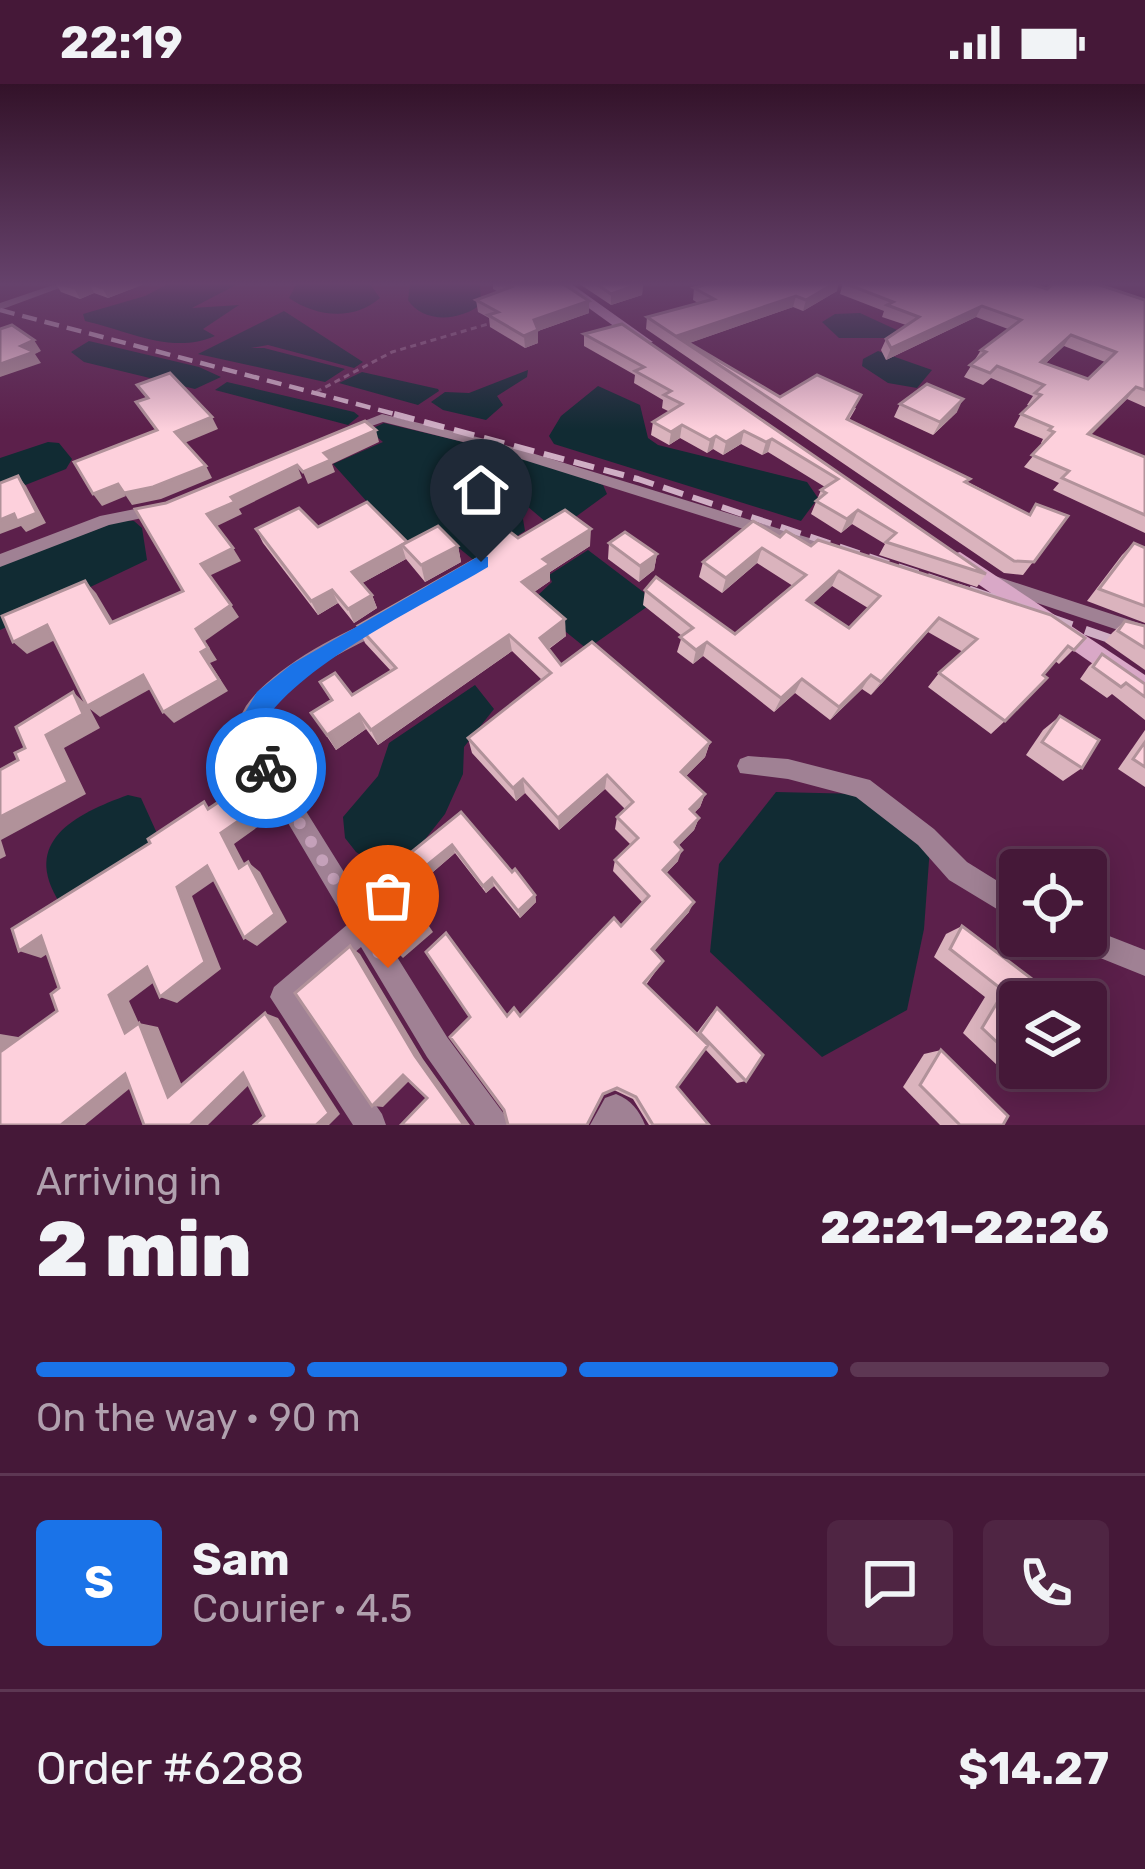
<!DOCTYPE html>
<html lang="en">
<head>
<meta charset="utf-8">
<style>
	body { margin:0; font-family:Rubik,sans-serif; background:#4f2543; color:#f1f3f6; height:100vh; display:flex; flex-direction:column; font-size:45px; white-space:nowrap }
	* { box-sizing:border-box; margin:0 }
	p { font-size:39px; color:#b0a0ae }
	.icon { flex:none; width:66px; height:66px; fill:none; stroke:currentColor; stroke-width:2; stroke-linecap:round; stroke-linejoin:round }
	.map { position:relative; height:1041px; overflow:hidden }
	.details { display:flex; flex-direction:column; background:#451838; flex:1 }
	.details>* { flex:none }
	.controls { position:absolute; left:999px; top:765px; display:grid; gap:24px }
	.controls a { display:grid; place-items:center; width:108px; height:108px; border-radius:12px; background:#451838; box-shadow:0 6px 30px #0003,0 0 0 3px #5d3753; font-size:60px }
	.pin { position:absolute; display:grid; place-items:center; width:102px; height:102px; color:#fff; margin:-123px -51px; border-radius:50% 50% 50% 0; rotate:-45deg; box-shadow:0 0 12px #0007 }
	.pin .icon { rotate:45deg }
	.courier { position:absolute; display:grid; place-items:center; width:120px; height:120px; margin:-60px; border:9px solid #1a73e8; border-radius:50%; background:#fff; color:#222; box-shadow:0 3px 15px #0007 }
	.headline em { font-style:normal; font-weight:800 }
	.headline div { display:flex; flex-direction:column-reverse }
	.headline { display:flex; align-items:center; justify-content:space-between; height:204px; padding:0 36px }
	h1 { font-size:78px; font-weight:800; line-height:90px }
	.bar { display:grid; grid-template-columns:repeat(4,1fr); gap:18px 12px; align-content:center; height:144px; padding:0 36px }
	.bar i { height:15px; border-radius:9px; background:#5d3753 }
	.bar .selected { background:#1a73e8 }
	.bar p { grid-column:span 4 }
	.line { display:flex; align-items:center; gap:30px; padding:0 36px; border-top:3px solid #5d3753 }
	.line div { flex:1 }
	.round { display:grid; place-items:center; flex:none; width:126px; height:126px; border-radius:12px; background:#4f2543 }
	.status { display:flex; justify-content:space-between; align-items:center; height:84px; padding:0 60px; background:#451838; direction:ltr }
	.status svg { height:33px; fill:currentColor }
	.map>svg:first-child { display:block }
</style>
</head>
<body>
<div class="status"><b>22:19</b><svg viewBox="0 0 49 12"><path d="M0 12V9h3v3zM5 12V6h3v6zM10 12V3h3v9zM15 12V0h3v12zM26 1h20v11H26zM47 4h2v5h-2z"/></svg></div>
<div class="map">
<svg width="1145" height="1041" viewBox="0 0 1145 1041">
	<rect width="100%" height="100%" fill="#5c204b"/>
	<g fill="#112b33">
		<path d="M 170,199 L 234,199 L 238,200 L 192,224 L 239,221 L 203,245 L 215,252 C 172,271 129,247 85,237 L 83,230 L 145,212 Z"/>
		<path d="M 297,199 L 369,199 L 380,214 C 354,237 316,233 289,214 Z"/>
		<path d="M 410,199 L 480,199 L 481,220 C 461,237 423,240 408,216 Z"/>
		<polygon points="284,227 363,278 354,284 268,261 251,264 264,264 345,285 325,298 198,270"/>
		<polygon points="860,229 899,247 897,254 839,254 822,238 835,230"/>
		<polygon points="89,257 199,283 221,293 195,305 84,278 71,268"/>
		<polygon points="878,267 932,286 917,304 888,299 862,282 863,275"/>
		<polygon points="528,286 527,293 497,312 503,321 486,336 443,326 431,318 445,308 469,309"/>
		<polygon points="362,288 438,305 439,307 418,321 339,299"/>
		<polygon points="227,298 354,328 359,332 348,341 215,306"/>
		<polygon points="598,302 640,321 648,354 658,361 807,398 818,414 801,437 554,360 549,352 561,332"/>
		<polygon points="384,339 493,365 488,384 523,435 525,447 476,478 448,455 414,470 333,380 383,358 369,346"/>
		<polygon points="48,358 59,359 72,375 66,385 0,411 0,374"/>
		<path d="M 500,373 C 533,371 574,389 603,401 L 607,410 L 570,437 L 547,439 L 501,400 L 492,384 Z"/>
		<polygon points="121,436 134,437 142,444 147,476 0,546 0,482"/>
		<polygon points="588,466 646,510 651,520 587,565 534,522 537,512 552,498 549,491"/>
		<polygon points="475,601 494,625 464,663 463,690 445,730 419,763 390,783 381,784 356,768 345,754 343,733 378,692 389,659"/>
		<polygon points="776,708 861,710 930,763 924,845 907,926 822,973 710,868 719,780"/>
		<path d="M 128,711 L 141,714 L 160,756 L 60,819 C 20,758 75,730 128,711 Z"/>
	</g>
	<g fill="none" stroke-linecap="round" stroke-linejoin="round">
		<polyline stroke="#916183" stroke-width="3" stroke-dasharray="6 4.5" stroke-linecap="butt" points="316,308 392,268 495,238"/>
		<g fill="#a08194" fill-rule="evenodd">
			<polygon points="59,199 73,199 0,226 0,219"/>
			<polygon points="382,330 489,356 842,464 844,468 836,474 479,362 383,338 346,351 339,347"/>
			<polygon points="160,420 168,425 166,429 109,441 0,483 0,470 100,432"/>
			<polygon points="989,490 1145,541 1145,555 983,501 980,496 983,491"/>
			<path d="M 380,533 L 387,535 L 389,540 L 387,545 C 342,570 275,596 256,647 L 447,953 L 504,1030 L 508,1041 L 475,1041 L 427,973 L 361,863 L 302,915 L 382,1030 L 386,1041 L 353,1041 L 270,913 L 274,903 L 348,840 L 234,648 C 238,639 241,630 246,622 C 271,585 339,549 380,533 Z"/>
			<polygon points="748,672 788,675 870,696 934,745 967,778 1020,811 1020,839 949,796 918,761 856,713 788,695 740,689 737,682 740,675"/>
			<polygon points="1086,843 1145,866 1145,892 1068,861 1064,852 1086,852"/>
			<path d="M 616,1010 C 631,1016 639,1026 645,1041 L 590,1041 L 605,1014 Z"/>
		</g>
		<g fill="#d9a8c7" fill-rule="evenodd">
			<polygon points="554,199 570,199 653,258 640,261"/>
			<polygon points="960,468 1145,591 1145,616 952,482 949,476 952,470"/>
		</g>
		<polyline stroke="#d0afc5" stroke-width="4.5" stroke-dasharray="15 8" stroke-linecap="butt" points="0,226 406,333"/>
		<polyline stroke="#d0afc5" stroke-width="6" stroke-dasharray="21 10" stroke-linecap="butt" points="394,330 638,395 978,509"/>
		<polyline stroke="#d0afc5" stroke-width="9" stroke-dasharray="27 14" stroke-linecap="butt" points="969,506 1145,567"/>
	</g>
	<g fill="#dab3bd" fill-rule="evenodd">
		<polygon points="55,199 147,199 108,214 94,209 80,215 61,208"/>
		<polygon points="493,199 562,199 589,229 538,247 538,259 525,264 490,243 489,234 478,228 476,216 499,208 493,205"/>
		<polygon points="578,199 643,199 642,211 611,221"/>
		<path d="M 843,199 L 1047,205 L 1145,216 L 1145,323 L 1127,315 L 1090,351 L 1145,373 L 1145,449 L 1053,406 L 1059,399 L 1024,383 L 1043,360 L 1041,359 L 1043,355 L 1014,343 L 1021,330 L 1030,322 L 1027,321 L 1033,312 L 991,294 L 983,301 L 964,293 L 981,266 L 1008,245 L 976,233 L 886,276 L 881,266 L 886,255 L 906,241 L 882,233 L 884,227 L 840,210 ZM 1064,262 L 1105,278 L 1088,295 L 1046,279 Z"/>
		<polygon points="694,204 837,207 803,227 793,223 689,259 780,313 856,324 849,336 1029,430 1036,420 1068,432 1023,491 1004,489 646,245 647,233 698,219 693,216"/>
		<polygon points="622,240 986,490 977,503 879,471 885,460 852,440 841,449 811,430 821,406 825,403 768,368 762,371 741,360 723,371 713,365 707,369 680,354 669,361 651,351 653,338 670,328 662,324 663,316 634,299 635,291 584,262 584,250"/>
		<polygon points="900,320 957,328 933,351 894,333"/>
		<polygon points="318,443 407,458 458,462 461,478 425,498 406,475 362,499 372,511 377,524 354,539 338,519 318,531 263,459 256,445"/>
		<path d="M 780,453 L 811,462 L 1085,554 L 1059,580 L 1055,577 L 1005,637 L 991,650 L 928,603 L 939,589 L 963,568 L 928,548 L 871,611 L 862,605 L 830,636 L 795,609 L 774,628 L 703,572 L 693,580 L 677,568 L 682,552 L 643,521 L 645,506 L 735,550 L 793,502 L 757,479 L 722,509 L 699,493 L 703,478 ZM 832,502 L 868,524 L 849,544 L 812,520 Z"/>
		<polygon points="518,454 590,462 550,488 550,497 534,508 566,552 549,565 561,581 710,658 705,673 686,692 705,710 700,723 694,729 699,734 694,746 678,762 678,777 666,789 689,828 654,867 663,877 646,901 696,950 711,930 717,924 746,997 737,999 705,965 677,1003 709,1041 649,1041 633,1015 614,1006 602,1011 507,932 520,932 621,842 643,819 613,787 615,776 631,761 615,745 617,733 625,725 605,705 559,746 525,709 516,717 472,669 468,654 542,596 512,567 378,661 366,645 336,666 311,629 331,617 320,598 352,611 391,587 365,559 358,542"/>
		<polygon points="609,459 657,470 654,486 639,498 608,475"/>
		<polygon points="1134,459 1145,464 1145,539 1087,517 1122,471"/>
		<polygon points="1125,537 1145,542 1145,586 1105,558 1112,549"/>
		<polygon points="1102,570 1145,600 1145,636 1112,610 1107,614 1080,595 1089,582"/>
		<polygon points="1060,632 1082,684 1063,697 1026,671 1043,646"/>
		<polygon points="1145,646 1145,703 1118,685"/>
		<polygon points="461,728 512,788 535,811 536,818 520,834 494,802 486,809 455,769 426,794 409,770"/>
		<polygon points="962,842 1032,895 1020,918 1019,979 998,982 963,949 985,913 934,873 946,850"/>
		<polygon points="941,966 1003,1041 940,1041 903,1003 924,970"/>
	</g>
	<g fill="#b1929a">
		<polygon points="89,199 94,209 80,215 74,204"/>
		<polygon points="115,199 147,199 108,214 102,204"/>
		<polygon points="643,199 642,211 611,221 611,210"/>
		<polygon points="835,199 839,199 837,207 803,227 806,216"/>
		<polygon points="796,212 793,223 687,260 677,252"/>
		<polygon points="589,217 589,229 538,247 538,259 525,264 524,252 534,236"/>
		<polygon points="982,222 976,233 886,276 891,264"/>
		<polygon points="1071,251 1064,262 1034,290 1041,278"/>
		<polygon points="34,256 41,267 35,270 41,279 0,293 0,280 21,262"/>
		<polygon points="1136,303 1127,315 1079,363 1088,350"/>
		<polygon points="963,315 957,328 933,351 940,338"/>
		<polygon points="212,333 218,345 182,360 175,348"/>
		<polygon points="682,341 680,354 669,361 671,348"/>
		<polygon points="376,346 379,358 332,380 335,388 308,400 303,388 324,369"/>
		<polygon points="744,347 741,360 723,371 726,358"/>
		<polygon points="716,352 713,365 707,369 710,356"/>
		<polygon points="772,355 768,368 762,371 766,358"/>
		<polygon points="297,381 302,394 239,425 242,430 215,443 207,430 231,413"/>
		<polygon points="206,382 212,394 161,415 132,421 124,409"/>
		<polygon points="18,392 26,402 46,439 26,448 21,442 0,450 0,436 14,430"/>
		<polygon points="118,400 126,412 102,422 93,410"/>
		<polygon points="858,426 852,440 841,449 847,435"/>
		<polygon points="591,445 590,462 550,488 550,497 524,515 522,498 543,475"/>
		<polygon points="402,462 406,475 357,502 352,488"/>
		<polygon points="458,462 461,478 425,498 421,481"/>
		<polygon points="233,464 241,477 209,492 201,480"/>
		<polygon points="762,464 757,479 722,509 726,494"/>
		<polygon points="657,470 654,486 639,498 640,482"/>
		<polygon points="839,487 832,502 801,531 807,516"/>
		<polygon points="85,497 96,509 121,551 110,539"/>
		<polygon points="332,506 338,519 318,531 311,517"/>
		<polygon points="372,511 377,524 354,539 348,525"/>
		<polygon points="231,521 239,533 205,557 217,576 210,579 228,607 174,639 163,628 196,545"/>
		<polygon points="939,534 928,548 871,611 881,598"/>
		<polygon points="565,535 566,552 541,570 540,554"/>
		<polygon points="47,541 59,554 27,570 13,558"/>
		<polygon points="509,551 512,567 378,661 371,646"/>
		<polygon points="707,558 703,572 693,580 696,566"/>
		<polygon points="143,591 154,603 100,633 90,625 100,644 64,664 86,710 1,756 6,772 0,775 0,733 73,608 88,622"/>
		<polygon points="871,591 862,605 830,636 839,623"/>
		<polygon points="802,595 795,609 774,628 781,614"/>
		<polygon points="359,630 366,645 336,666 327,651"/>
		<polygon points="710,658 705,673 677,701 681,688"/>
		<polygon points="607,691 605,705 559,746 558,734"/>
		<polygon points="253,695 264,707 277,729 234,760 252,794 239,784 221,749"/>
		<polygon points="523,695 525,709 516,717 513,704"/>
		<polygon points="705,710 700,723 685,738 690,725"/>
		<polygon points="699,734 694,746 670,770 675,758"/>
		<polygon points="452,761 455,769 426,794 421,786"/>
		<polygon points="682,766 678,777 659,797 663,786"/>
		<polygon points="248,778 260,788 287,838 257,862 244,854"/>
		<polygon points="207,782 221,792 192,812 221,885 177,919 160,913 177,803"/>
		<polygon points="492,794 494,802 486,809 483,802"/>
		<polygon points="535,811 536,818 520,834 518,827"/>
		<polygon points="694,818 689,828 649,873 652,865"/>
		<polygon points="427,839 433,848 403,874 395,866"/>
		<polygon points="41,852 63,860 41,874 19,867"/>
		<polygon points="350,862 360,870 423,975 470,1041 464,1041 415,972"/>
		<polygon points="147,883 165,890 129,917 142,946 139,939 158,943 187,1014 168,1013 125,949 109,911"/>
		<polygon points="265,929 278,934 340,1030 329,1041 316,1041"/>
		<polygon points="0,950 18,953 23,974 0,971"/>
		<polygon points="243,989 258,992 208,1041 190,1041"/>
		<polygon points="125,990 145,992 85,1041 61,1041"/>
		<polygon points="403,991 412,994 383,1023 372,1022"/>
	</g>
	<g fill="#fdd0dc" stroke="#b1929a" stroke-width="3" fill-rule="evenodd">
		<polygon points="57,199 87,199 74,204"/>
		<polygon points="90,199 115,199 102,204"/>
		<polygon points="502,199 562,199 589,217 534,236 538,246 524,252 488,231 498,228 476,216 511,203"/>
		<polygon points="595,199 643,199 611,210"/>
		<polygon points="710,199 835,199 806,216 796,212 677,252 780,313 817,291 861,311 847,335 970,395 965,398 1030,431 1036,420 1068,432 1034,478 1014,477 647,233 714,215 694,204"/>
		<path d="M 844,199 L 1028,199 L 1047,205 L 1054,199 L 1094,199 L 1145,216 L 1145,306 L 1136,303 L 1088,350 L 1145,373 L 1145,431 L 1062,394 L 1069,387 L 1032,371 L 1054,348 L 1049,346 L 1052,343 L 1021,330 L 1041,311 L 1035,309 L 1044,301 L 997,282 L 990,289 L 970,281 L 986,268 L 981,266 L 1021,236 L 982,222 L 891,264 L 886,255 L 919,233 L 887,221 L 893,218 ZM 1071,251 L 1116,268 L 1088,295 L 1041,278 Z"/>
		<polygon points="622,240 986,490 886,458 896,449 858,426 847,435 816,417 826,409 821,406 838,395 772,355 766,358 744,347 726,358 716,352 710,356 682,341 671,348 653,338 682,320 664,311 671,307 635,287 644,283 584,250"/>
		<polygon points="12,241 34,256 21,262 34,268 0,280 0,245"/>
		<polygon points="170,289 212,333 175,348 206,382 153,403 124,409 118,400 93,410 74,378 157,346 136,318 148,314 137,301"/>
		<polygon points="927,300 963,315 940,338 900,320"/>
		<polygon points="365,337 376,346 324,369 331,376 303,388 297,381 231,413 235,418 207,430 233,464 201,480 231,521 196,545 208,564 201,568 219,596 163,628 143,591 87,622 47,541 13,558 2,532 85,497 110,539 183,507 135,425 166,419"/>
		<polygon points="18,392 37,429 17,437 14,430 0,436 0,399"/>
		<polygon points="367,418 407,458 352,488 372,511 348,525 332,506 311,517 256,445 299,424 318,443"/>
		<polygon points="565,426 591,445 543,475 550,480 522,498 565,535 540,554 561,581 592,558 710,658 681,688 705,710 690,725 699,734 675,758 682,766 663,786 694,818 652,865 663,877 644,899 708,961 677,1003 709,1041 653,1041 636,1013 617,1004 603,1010 587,1041 508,1041 504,1026 450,953 470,933 426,868 446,849 507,932 514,924 520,932 614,834 621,842 649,812 615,776 638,754 617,733 633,718 607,691 558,734 523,695 513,704 468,654 551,589 509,551 371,646 359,630 327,651 311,629 332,616 320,598 335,589 352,611 396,584 358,542 487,469 490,459 509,447 518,454"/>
		<path d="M 753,437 L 780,453 L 786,447 L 811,462 L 818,456 L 1051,531 L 1085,554 L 1074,566 L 1068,562 L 1043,591 L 1047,594 L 1005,637 L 939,589 L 977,555 L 939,534 L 881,598 L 871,591 L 839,623 L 802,595 L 781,614 L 707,558 L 696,566 L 680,553 L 693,544 L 645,506 L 656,493 L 735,550 L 806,491 L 762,464 L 726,494 L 703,478 ZM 839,487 L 880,512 L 849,544 L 807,516 Z"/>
		<polygon points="438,442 458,462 421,481 402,461"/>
		<polygon points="625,448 657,470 640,482 609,459"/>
		<polygon points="1134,459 1145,464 1145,522 1099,505"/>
		<polygon points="1125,537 1145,542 1145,564 1118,547"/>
		<polygon points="1102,570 1145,600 1145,613 1126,599 1121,603 1093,583"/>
		<polygon points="73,608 83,630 46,651 68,698 0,733 0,686 18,676 15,669 25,664 16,643"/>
		<polygon points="1060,632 1099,656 1082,684 1042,658"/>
		<polygon points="1145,658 1145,683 1133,675"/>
		<polygon points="253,695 266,718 221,749 239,784 248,778 275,830 244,854 207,782 177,803 205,878 160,913 147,883 109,911 125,949 139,939 168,1013 265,929 329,1029 316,1041 254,1041 264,1032 243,989 190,1041 144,1041 125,990 61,1041 0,1041 0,968 57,927 51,910 59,904 41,852 19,867 12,845 150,759 148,755 204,718 208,725"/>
		<polygon points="461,728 512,788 515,785 535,811 518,827 492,794 483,802 452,761 421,786 409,770"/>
		<polygon points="404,806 427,839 395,866 373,831"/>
		<polygon points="962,842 1032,895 1067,918 1020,918 1019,979 982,944 1004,907 950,865"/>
		<polygon points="350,862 415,972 464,1041 401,1041 427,1014 403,991 372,1022 295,909"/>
		<polygon points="717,924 763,971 746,997 700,949"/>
		<polygon points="941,966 1008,1032 1003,1041 960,1041 920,1001"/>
	</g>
	<linearGradient id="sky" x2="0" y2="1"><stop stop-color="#331229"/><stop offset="0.58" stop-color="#66426c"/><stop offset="1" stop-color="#66426c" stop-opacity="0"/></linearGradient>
	<rect width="1145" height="345" fill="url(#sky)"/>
	<path fill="#1a73e8" d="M 481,471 L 488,473 L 488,483 C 421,523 295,581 258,647 L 278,684 L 275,692 L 258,692 L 234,647 L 257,608 L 292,580 Z"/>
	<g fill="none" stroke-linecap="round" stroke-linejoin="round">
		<polyline stroke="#c5a1ba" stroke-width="12" stroke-dasharray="0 21.6" points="266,684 388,884"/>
	</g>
</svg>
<div class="controls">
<a><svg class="icon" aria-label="locate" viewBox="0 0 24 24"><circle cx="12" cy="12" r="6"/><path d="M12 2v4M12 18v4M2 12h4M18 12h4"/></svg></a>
<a><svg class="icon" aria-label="layers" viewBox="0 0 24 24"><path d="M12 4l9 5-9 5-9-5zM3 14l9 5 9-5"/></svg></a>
</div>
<div class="pin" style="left:388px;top:884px;background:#ea580c"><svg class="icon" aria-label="bag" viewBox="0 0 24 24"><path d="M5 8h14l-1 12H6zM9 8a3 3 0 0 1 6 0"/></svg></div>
<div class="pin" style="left:481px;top:478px;background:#1f2937"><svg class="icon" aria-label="home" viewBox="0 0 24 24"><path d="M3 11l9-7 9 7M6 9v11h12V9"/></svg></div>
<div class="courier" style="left:266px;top:684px"><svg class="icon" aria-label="bike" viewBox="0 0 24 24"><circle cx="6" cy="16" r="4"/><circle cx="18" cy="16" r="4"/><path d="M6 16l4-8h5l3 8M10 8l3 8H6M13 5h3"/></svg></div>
</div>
<section class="details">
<div class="headline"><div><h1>2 min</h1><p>Arriving in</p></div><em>22:21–22:26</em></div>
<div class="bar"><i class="selected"></i><i class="selected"></i><i class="selected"></i><i></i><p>On the way · 90 m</p></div>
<div class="line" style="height:216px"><b class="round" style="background:#1a73e8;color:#fff">S</b><div><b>Sam</b><p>Courier · 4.5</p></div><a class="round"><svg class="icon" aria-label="chat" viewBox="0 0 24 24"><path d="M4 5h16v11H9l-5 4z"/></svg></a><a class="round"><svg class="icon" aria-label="phone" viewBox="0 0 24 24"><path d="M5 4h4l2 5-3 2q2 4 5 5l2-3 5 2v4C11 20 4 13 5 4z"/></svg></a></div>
<div class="line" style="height:156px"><div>Order #6288</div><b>$14.27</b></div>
</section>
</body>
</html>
